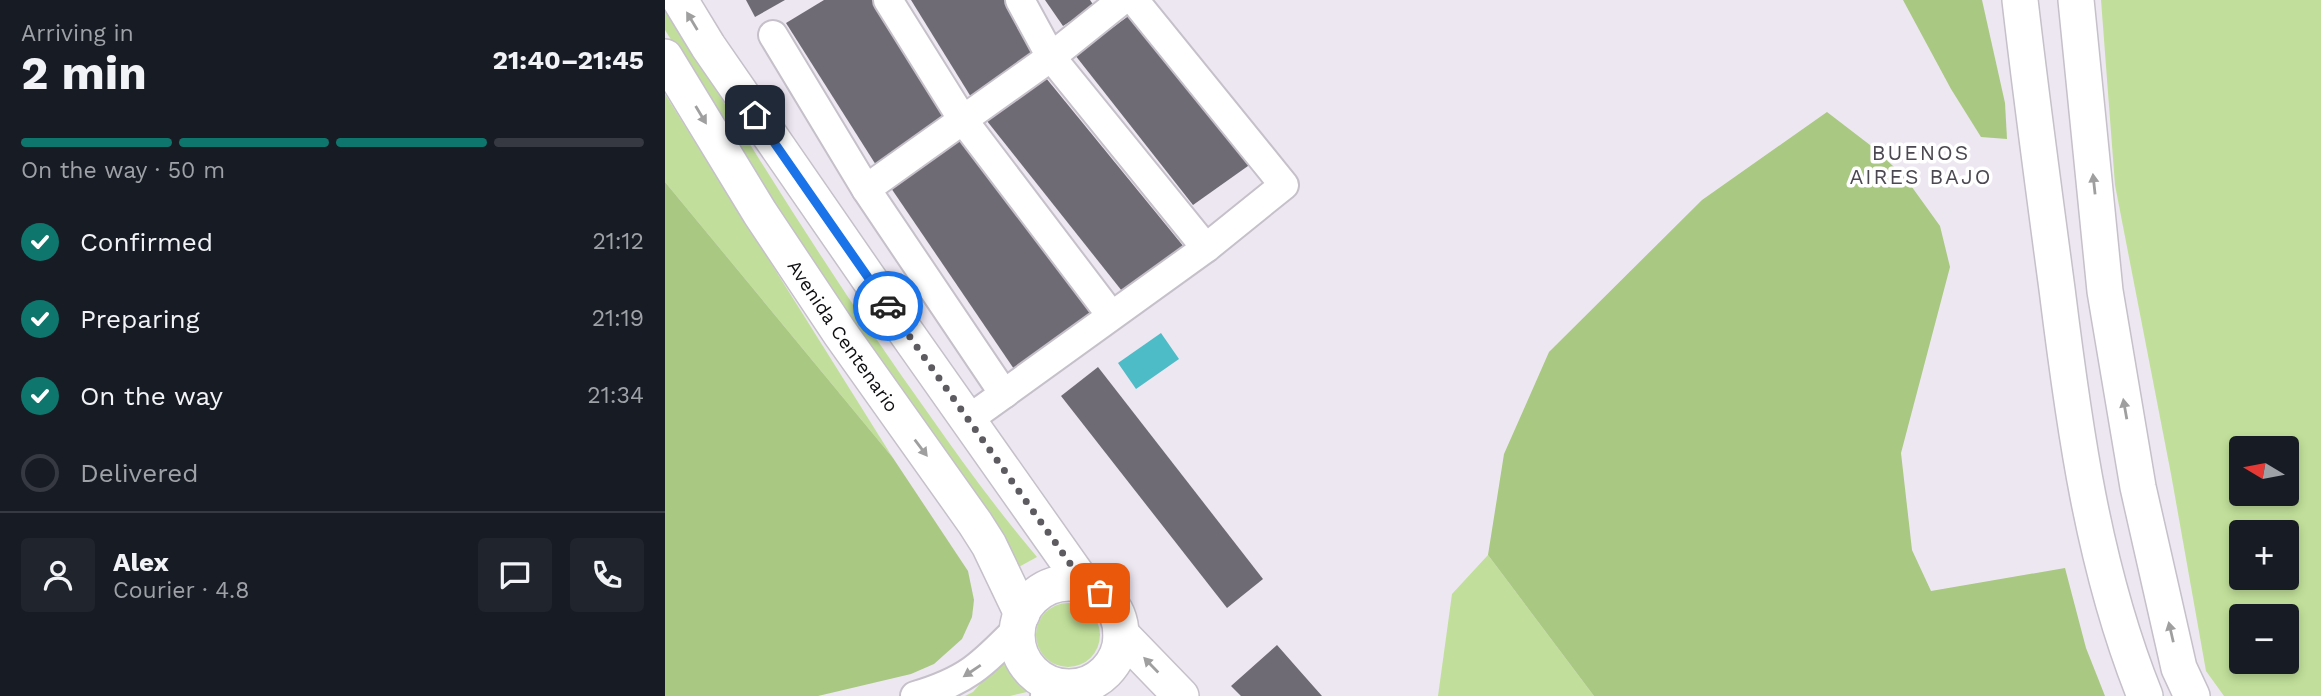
<!DOCTYPE html>
<html lang="en">
<head>
<meta charset="utf-8">
<style>
	body { margin:0; font-family:"Work Sans",sans-serif; background:#20242c; color:#f1f3f6; height:100vh; display:flex; flex-direction:column; font-size:26px; white-space:nowrap }
	* { box-sizing:border-box; margin:0 }
	p { font-size:23px; color:#9ea1a6 }
	.icon { flex:none; width:38px; height:38px; fill:none; stroke:currentColor; stroke-width:2; stroke-linecap:round; stroke-linejoin:round }
	.map { position:relative; flex:1; overflow:hidden }
	.side { display:flex; flex-direction:column; background:#171b24; width:665px }
	.side>* { flex:none }
	.needle { width:46px; rotate:280deg }
	.buttons { position:absolute; left:1564px; top:436px; display:grid; gap:14px }
	.buttons a { display:grid; place-items:center; width:70px; height:70px; border-radius:7px; background:#171b24; box-shadow:0 4px 10px #0003; font-size:35px }
	.pin { position:absolute; display:grid; place-items:center; width:60px; height:60px; color:#fff; margin:-30px; border-radius:14px; box-shadow:0 4px 10px #0006 }
	.courier { position:absolute; display:grid; place-items:center; width:70px; height:70px; margin:-35px; border:5px solid #1a73e8; border-radius:50%; background:#fff; color:#222; box-shadow:0 2px 9px #0007 }
	.head em { font-style:normal; font-weight:700 }
	.head div { display:flex; flex-direction:column-reverse }
	.head { display:flex; align-items:center; justify-content:space-between; height:119px; padding:0 21px }
	h1 { font-size:46px; font-weight:700; line-height:52px }
	.bar { display:grid; grid-template-columns:repeat(4,1fr); gap:10px 7px; align-content:center; height:84px; padding:0 21px }
	.bar i { height:9px; border-radius:5px; background:#363941 }
	.bar .active { background:#0f766e }
	.bar p { grid-column:span 4 }
	.line { display:flex; align-items:center; gap:18px; padding:0 21px; border-top:2px solid #363941 }
	.line div { flex:1 }
	.round { display:grid; place-items:center; flex:none; width:74px; height:74px; border-radius:7px; background:#20242c }
	ol { padding:0 21px; list-style:none }
	li { display:flex; align-items:center; gap:21px; height:77px }
	li p { margin-inline-start:auto }
	li .icon { padding:7px; border-radius:50%; background:#0f766e; color:#fff; stroke-width:4 }
	li:last-child { color:#9ea1a6 }
	li i { width:38px; height:38px; border:4px solid #363941; border-radius:50% }
	main { display:flex; flex:1; min-height:0 }
	.map>svg:first-child { display:block }
</style>
</head>
<body>
<main>
<section class="side">
<div class="head"><div><h1>2 min</h1><p>Arriving in</p></div><em>21:40–21:45</em></div>
<div class="bar"><i class="active"></i><i class="active"></i><i class="active"></i><i></i><p>On the way · 50 m</p></div>
<ol>
<li><svg class="icon" aria-label="check" viewBox="0 0 24 24"><path d="M5 12l5 5 9-10"/></svg>Confirmed<p>21:12</p></li>
<li><svg class="icon" aria-label="check" viewBox="0 0 24 24"><path d="M5 12l5 5 9-10"/></svg>Preparing<p>21:19</p></li>
<li><svg class="icon" aria-label="check" viewBox="0 0 24 24"><path d="M5 12l5 5 9-10"/></svg>On the way<p>21:34</p></li>
<li><i></i>Delivered</li>
</ol>
<div class="line" style="height:126px"><a class="round"><svg class="icon" aria-label="person" viewBox="0 0 24 24"><circle cx="12" cy="8" r="4"/><path d="M4 21q1-7 8-7t8 7"/></svg></a><div><b>Alex</b><p>Courier · 4.8</p></div><a class="round"><svg class="icon" aria-label="chat" viewBox="0 0 24 24"><path d="M4 5h16v11H9l-5 4z"/></svg></a><a class="round"><svg class="icon" aria-label="phone" viewBox="0 0 24 24"><path d="M5 4h4l2 5-3 2q2 4 5 5l2-3 5 2v4C11 20 4 13 5 4z"/></svg></a></div>
</section>
<div class="map">
<svg width="1656" height="696" viewBox="0 0 1656 696">
	<rect width="100%" height="100%" fill="#ede7f2"/>
	<g fill="#c1df9a" fill-rule="evenodd">
		<path d="M 1436,0 L 1656,0 L 1656,696 L 1559,696 L 1541,671 L 1506,474 L 1450,185 ZM 1577,448 L 1622,448 L 1622,494 L 1577,494 ZM 1577,532 L 1622,532 L 1622,578 L 1577,578 ZM 1577,616 L 1622,616 L 1622,662 L 1577,662 Z"/>
		<path d="M 0,7 C 85,145 169,282 263,413 C 298,463 333,511 372,557 L 348,570 L 130,240 L 0,30 Z"/>
		<polygon points="0,94 228,458 0,182"/>
		<polygon points="823,555 929,696 773,696 787,594"/>
		<circle cx="403" cy="635" r="32"/>
		<polygon points="336,660 362,692 345,696 300,696 308,692"/>
	</g>
	<g fill="#a9c881">
		<polygon points="1238,0 1317,0 1340,103 1342,139 1316,137 1286,89"/>
		<polygon points="1162,112 1205,145 1239,176 1275,226 1285,267 1236,453 1247,550 1266,591 1400,568 1421,648 1440,696 929,696 823,555 839,454 884,352 1037,200"/>
		<polygon points="0,182 228,458 303,571 309,600 307,617 297,639 269,664 246,674 153,696 0,696"/>
	</g>
	<polygon fill="#4dbcc7" points="496,333 514,359 471,389 453,363"/>
	<g fill="#6f6b74">
		<polygon points="81,0 120,0 90,17"/>
		<polygon points="159,0 210,0 284,119 211,165 121,23"/>
		<polygon points="246,0 341,0 374,55 306,97"/>
		<polygon points="380,0 425,0 429,6 398,26"/>
		<polygon points="469,12 590,161 528,205 410,55"/>
		<polygon points="381,78 519,247 457,291 322,121"/>
		<polygon points="296,139 428,311 349,369 226,188"/>
		<polygon points="433,367 598,579 562,608 396,396"/>
		<polygon points="612,645 634,670 657,696 576,696 566,686"/>
	</g>
	<g fill="none" stroke-linecap="round" stroke-linejoin="round">
		<defs>
			<g id="minor">
				<polyline points="223,0 298,120 446,315"/>
				<polyline points="355,0 386,57 541,248"/>
				<polyline points="108,35 201,189 339,394"/>
				<polyline points="201,189 386,57 457,0"/>
				<polyline points="304,419 541,248 619,185 469,0"/>
				<path d="M 250,696 C 301,681 316,666 353,628"/>
				<polyline points="380,696 405,688"/>
			</g>
			<g id="major">
				<polyline points="15,0 43,46 231,318 420,586"/>
				<path d="M 1355,0 C 1366,96 1379,192 1392,289 C 1409,426 1428,567 1480,696"/>
				<polyline points="1411,0 1440,291 1473,487 1514,668 1527,696"/>
				<path id="s1" d="M 0,57 L 95,213 L 175,333 L 310,523 L 324,545 L 357,614"/>
				<circle cx="404" cy="635" r="52"/>
				<polyline points="456,634 516,696"/>
			</g>
		</defs>
		<use href="#minor" stroke="#c5c0ca" stroke-width="32"/>
		<use href="#major" stroke="#c5c0ca" stroke-width="38"/>
		<use href="#minor" stroke="#fff" stroke-width="28"/>
		<use href="#major" stroke="#fff" stroke-width="35"/>
	</g>
	<defs><path id="oneway-solid" d="M-6-.8H1V-3.2L6.5 0L1 3.2V.8H-6Z" transform="scale(1.75)"/></defs>
	<g fill="#9f9fa0">
		<use href="#oneway-solid" transform="translate(27 21) rotate(-121)"/>
		<use href="#oneway-solid" transform="translate(36 115) rotate(59)"/>
		<use href="#oneway-solid" transform="translate(1429 184) rotate(-96)"/>
		<use href="#oneway-solid" transform="translate(1460 409) rotate(-100)"/>
		<use href="#oneway-solid" transform="translate(256 448) rotate(53)"/>
		<use href="#oneway-solid" transform="translate(1506 632) rotate(-103)"/>
		<use href="#oneway-solid" transform="translate(486 665) rotate(-134)"/>
		<use href="#oneway-solid" transform="translate(307 671) rotate(146)"/>
	</g>
	<g fill="none" stroke-linecap="round" stroke-linejoin="round">
		<polyline stroke="#5d5a60" stroke-width="7" stroke-dasharray="0 12.6" points="223,306 421,586 435,593"/>
		<polyline stroke="#1a73e8" stroke-width="9" points="90,115 223,306"/>
	</g>
	<g text-anchor="middle" dominant-baseline="central" stroke-width="7" stroke-linejoin="round" paint-order="stroke">
		<g font-size="19" fill="#0f0e11" stroke="#fff">
			<text stroke="none"><textPath href="#s1" startOffset="331">Avenida Centenario</textPath></text>
		</g>
		<g font-size="21" letter-spacing="2" fill="#4c4851" stroke="#fff">
			<text x="1256" y="152">BUENOS<tspan x="1256" dy="24">AIRES BAJO</tspan></text>
		</g>
	</g>
</svg>
<div class="buttons">
<a><svg class="needle" viewBox="-14 -14 28 28"><path d="M0-13l5 13h-10z" fill="#e53935"/><path d="M0 13l5-13h-10z" fill="#9ea1a6"/></svg></a>
<a>+</a>
<a>−</a>
</div>
<div class="pin" style="left:435px;top:593px;background:#ea580c"><svg class="icon" aria-label="bag" viewBox="0 0 24 24"><path d="M5 8h14l-1 12H6zM9 8a3 3 0 0 1 6 0"/></svg></div>
<div class="pin" style="left:90px;top:115px;background:#1f2937"><svg class="icon" aria-label="home" viewBox="0 0 24 24"><path d="M3 11l9-7 9 7M6 9v11h12V9"/></svg></div>
<div class="courier" style="left:223px;top:306px"><svg class="icon" aria-label="car" viewBox="0 0 24 24"><path d="M5 17H2v-5l4-1 3-4h7l3 4 3 1v5h-3M9 17h6M6 11h13"/><circle cx="7" cy="17" r="2"/><circle cx="17" cy="17" r="2"/></svg></div>
</div>
</main>
</body>
</html>
